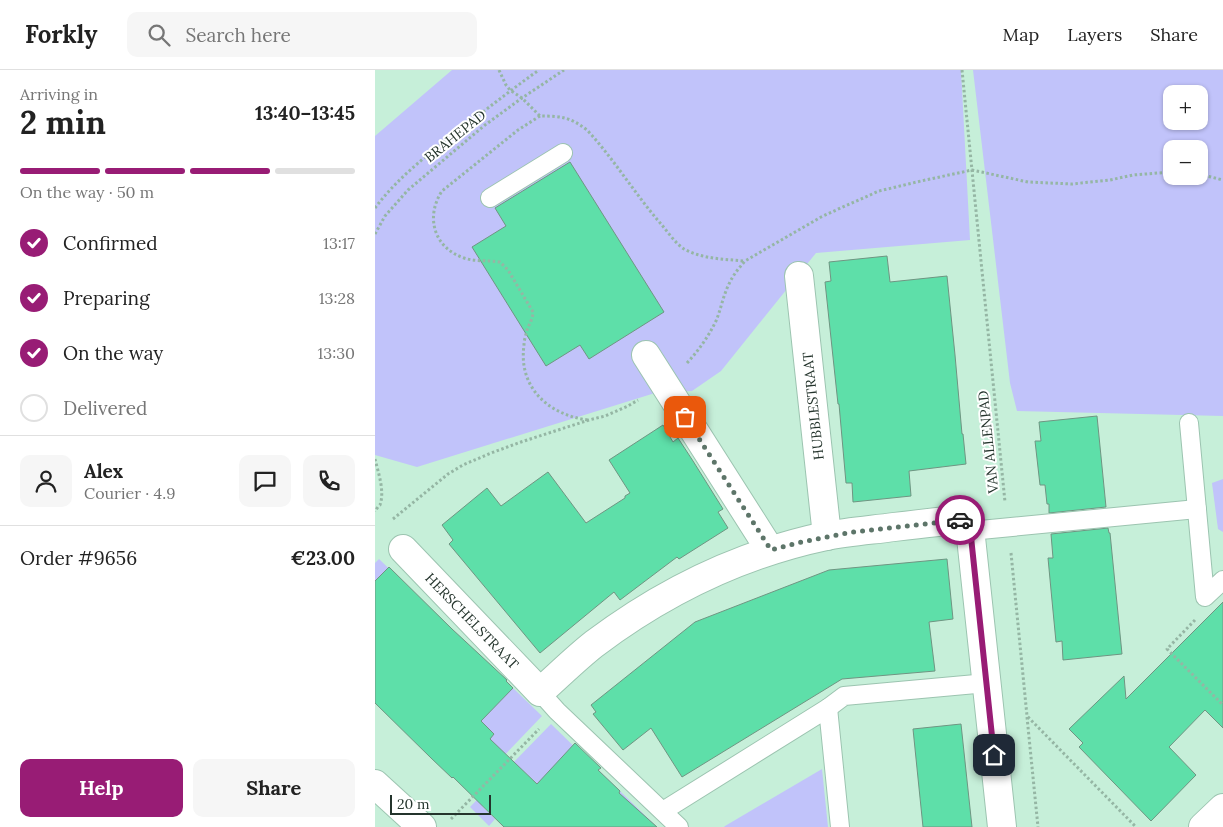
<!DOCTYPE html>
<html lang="en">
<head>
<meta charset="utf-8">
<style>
	body { margin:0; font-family:Lora,serif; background:#f6f6f6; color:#222; height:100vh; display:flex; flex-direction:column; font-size:19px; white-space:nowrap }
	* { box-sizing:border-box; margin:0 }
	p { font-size:16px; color:#767676 }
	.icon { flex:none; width:28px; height:28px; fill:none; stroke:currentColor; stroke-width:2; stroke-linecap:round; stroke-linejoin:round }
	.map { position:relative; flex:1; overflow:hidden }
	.details { display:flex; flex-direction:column; background:#fff; width:375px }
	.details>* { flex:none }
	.fabs { position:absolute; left:788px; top:15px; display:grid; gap:10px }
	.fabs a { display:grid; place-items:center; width:45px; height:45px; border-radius:10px; background:#fff; box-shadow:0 1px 4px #0004; font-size:25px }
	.scale { position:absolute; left:15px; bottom:12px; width:101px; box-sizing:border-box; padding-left:5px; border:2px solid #24342c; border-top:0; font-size:14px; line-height:18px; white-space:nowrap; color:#24342c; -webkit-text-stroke:4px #fff; paint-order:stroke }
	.pin { position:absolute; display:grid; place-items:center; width:42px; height:42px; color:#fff; margin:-21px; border-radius:10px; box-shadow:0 2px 8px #0006 }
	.courier { position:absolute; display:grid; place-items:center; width:50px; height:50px; margin:-25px; border:4px solid #981c75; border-radius:50%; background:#fff; color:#222; box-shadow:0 1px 6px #0007 }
	.summary em { font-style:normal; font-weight:700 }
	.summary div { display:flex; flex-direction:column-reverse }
	.summary { display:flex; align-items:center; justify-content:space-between; height:85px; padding:0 20px }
	h1 { font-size:32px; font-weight:700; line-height:38px }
	.bar { display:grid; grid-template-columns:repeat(4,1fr); gap:8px 5px; align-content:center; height:60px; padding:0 20px }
	.bar i { height:6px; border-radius:4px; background:#e0e0e0 }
	.bar .on { background:#981c75 }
	.bar p { grid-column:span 4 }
	.line { display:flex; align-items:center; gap:12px; padding:0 20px; border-top:1px solid #e0e0e0 }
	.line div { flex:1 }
	.round { display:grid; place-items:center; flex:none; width:52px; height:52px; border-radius:10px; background:#f6f6f6 }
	ol { padding:0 20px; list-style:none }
	li { display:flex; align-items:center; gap:15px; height:55px }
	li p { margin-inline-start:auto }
	li .icon { padding:5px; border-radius:50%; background:#981c75; color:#fff; stroke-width:4 }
	li:last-child { color:#767676 }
	li i { width:28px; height:28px; border:2px solid #e0e0e0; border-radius:50% }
	.action { display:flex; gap:10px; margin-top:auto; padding:10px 20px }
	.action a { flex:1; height:58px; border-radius:10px; background:#981c75; color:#fff; font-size:20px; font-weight:700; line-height:58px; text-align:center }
	.action a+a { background:#f6f6f6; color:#222 }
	header { display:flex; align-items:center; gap:30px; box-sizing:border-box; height:70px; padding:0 25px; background:#fff; border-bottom:1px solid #e0e0e0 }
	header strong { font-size:24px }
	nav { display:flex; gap:28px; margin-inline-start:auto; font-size:18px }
	.search { width:350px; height:45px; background:#f6f6f6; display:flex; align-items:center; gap:12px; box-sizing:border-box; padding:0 18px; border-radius:10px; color:#767676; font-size:19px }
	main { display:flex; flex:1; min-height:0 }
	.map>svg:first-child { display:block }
</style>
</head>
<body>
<header>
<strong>Forkly</strong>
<div class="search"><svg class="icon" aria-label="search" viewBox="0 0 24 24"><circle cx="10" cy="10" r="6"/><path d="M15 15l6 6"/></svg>Search here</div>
<nav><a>Map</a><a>Layers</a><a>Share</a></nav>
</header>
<main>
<section class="details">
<div class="summary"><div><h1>2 min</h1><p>Arriving in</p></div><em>13:40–13:45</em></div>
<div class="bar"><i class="on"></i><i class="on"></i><i class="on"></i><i></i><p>On the way · 50 m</p></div>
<ol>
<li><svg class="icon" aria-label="check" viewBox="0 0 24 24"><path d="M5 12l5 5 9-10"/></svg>Confirmed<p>13:17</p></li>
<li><svg class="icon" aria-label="check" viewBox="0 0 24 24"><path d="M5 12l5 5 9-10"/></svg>Preparing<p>13:28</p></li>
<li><svg class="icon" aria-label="check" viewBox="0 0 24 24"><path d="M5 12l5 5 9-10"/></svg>On the way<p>13:30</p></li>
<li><i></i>Delivered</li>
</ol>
<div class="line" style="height:90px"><a class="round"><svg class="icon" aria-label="person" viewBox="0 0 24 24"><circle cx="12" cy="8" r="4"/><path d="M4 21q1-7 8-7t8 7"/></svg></a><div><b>Alex</b><p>Courier · 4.9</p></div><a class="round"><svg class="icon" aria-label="chat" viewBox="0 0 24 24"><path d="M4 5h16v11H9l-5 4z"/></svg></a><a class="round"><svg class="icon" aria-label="phone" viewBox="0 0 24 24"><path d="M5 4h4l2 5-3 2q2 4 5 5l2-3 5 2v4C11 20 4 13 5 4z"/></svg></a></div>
<div class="line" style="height:65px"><div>Order #9656</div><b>€23.00</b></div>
<div class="action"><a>Help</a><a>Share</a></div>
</section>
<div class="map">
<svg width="848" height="757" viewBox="0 0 848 757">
	<rect width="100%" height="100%" fill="#c6efd9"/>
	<g fill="#c1c3fa" fill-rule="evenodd">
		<polygon points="77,0 586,0 595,170 441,183 346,301 317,321 280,323 42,397 0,385 0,66"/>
		<path d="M 598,0 L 848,0 L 848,346 L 642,341 L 635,313 ZM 796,24 L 824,24 L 824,51 L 796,51 ZM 796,79 L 824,79 L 824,106 L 796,106 Z"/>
		<polygon points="848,409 848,462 843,459 837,413"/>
		<polygon points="4,489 167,646 100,716 84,701 119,664 98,643 0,565 0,493"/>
		<polygon points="176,654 282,757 166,717 144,697 107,736 120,749 114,756 95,737"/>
		<polygon points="447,699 453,757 349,757 350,756"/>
	</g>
	<g fill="#5edfa9" stroke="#6f9582">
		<polygon points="195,92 289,242 214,289 205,275 171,296 97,177 131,156 120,138"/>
		<polygon points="512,186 515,212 572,206 580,285 587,364 588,364 591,394 534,401 536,426 478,432 477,413 471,413 464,334 463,334 450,212 456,211 454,192"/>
		<polygon points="722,346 731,437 674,443 674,434 672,434 670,415 665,415 660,371 666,371 664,352"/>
		<polygon points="288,355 298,372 303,368 318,391 348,439 343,442 353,458 304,489 302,487 245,530 239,522 165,583 74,474 78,470 67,455 112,418 126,436 173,402 211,453 250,428 250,426 255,423 234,390"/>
		<polygon points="733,458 734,463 735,463 747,584 688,590 687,571 681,572 676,520 673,488 678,488 676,464"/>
		<polygon points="572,489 578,549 554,552 560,601 467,609 307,707 276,658 248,680 218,644 221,642 216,635 320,552 454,500"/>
		<polygon points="14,497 77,559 132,610 131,611 138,618 106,651 119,664 115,669 162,714 200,673 226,698 223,700 245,721 244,723 282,757 129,757 78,707 77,708 56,688 0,633 0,511"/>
		<polygon points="848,532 848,658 830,640 794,677 821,705 776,751 704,677 708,673 694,659 749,606 751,629"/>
		<polygon points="586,654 597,757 548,757 538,659"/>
	</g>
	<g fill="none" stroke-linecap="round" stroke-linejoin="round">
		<defs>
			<g id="service">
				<polyline points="115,128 188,83"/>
				<polyline points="814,353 830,527 848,510"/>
				<polyline points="595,461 822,439"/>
				<polyline points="165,622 182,641 304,757"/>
				<polyline points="453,638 469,626 612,613"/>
				<polyline points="288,741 453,638 465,757"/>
			</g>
			<g id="minor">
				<polyline points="424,206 452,466"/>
				<polyline points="271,285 395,480"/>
				<path d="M 28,479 L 165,622 C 183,606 200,589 219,574 C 288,522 366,484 451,466 C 473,462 496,460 519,457 C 544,454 569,451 594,449 L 627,757"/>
				<polyline points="0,714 47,757"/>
				<polyline points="828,757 848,738"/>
			</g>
		</defs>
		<use href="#service" stroke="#9cc4b0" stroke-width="20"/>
		<use href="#minor" stroke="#9cc4b0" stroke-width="30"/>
		<g stroke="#95b6a4" stroke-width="3" stroke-dasharray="2.5 2.5" stroke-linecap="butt">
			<path d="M 124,0 L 131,15 L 135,20 L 147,28 L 165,46 C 186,46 195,47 212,60 C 239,89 260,124 286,154 C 293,162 300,173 309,179 C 327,189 349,189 369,191"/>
			<polyline points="587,0 630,432"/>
			<path d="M 165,46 L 143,60 L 67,121 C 50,147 59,178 89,188 C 101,192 113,190 125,192 L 133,200 L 158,242 C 158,249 154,254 152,260 C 151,265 149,270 149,275 C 143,318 174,345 213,350"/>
			<polyline points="824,104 848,110"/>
			<path d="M 0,138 C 23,107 55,83 84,60 C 111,40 137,19 164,0"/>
			<polyline points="0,164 10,146 33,120 110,55 147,28 189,0"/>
			<path d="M 312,293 C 324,280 333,267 341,251 C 346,239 348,226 354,214 C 358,205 364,198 370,191 L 446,147 L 470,136 L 504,121 L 546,111 L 597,100 L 653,112 L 697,114 L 735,110 L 758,105 L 796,102"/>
			<path d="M 0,389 C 3,402 10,421 5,435 C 4,435 0,441 0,442"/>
			<polyline points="18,449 73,404 88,395 116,383 146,372 214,350 230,346 253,336 263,330"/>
			<polyline points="636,483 652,646 761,757"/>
			<polyline points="820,550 792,579 848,635"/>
			<polyline points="652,647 663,757"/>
			<polyline points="76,749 164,659"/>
		</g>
		<use href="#service" stroke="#fff" stroke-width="18"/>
		<use href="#minor" stroke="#fff" stroke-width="28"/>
	</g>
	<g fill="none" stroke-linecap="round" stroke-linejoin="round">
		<polyline stroke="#5d7569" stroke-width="5" stroke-dasharray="0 9" points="310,347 396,480 422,473 478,462 585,450"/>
		<polyline stroke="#981c75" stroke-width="6" points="585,450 594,448 619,685"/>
	</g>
	<g text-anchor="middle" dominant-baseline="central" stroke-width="4" stroke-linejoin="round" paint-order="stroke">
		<g font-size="14" fill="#24342c" stroke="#fff">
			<text transform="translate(80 66) rotate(-39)">BRAHEPAD</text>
			<text transform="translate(438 336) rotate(-96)">HUBBLESTRAAT</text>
			<text transform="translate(613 372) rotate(-96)">VAN ALLENPAD</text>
			<text transform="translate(97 551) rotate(46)">HERSCHELSTRAAT</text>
		</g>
	</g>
</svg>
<div class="fabs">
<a>+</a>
<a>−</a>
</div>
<div class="scale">20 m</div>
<div class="pin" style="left:310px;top:347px;background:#ea580c"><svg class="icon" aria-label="bag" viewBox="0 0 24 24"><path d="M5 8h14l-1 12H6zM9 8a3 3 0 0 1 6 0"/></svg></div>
<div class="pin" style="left:619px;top:685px;background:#1f2937"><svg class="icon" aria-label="home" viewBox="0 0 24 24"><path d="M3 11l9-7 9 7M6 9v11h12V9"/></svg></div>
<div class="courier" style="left:585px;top:450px"><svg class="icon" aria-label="car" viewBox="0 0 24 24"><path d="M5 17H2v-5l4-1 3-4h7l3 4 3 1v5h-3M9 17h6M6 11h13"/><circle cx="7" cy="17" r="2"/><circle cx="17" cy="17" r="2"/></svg></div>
</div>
</main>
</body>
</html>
